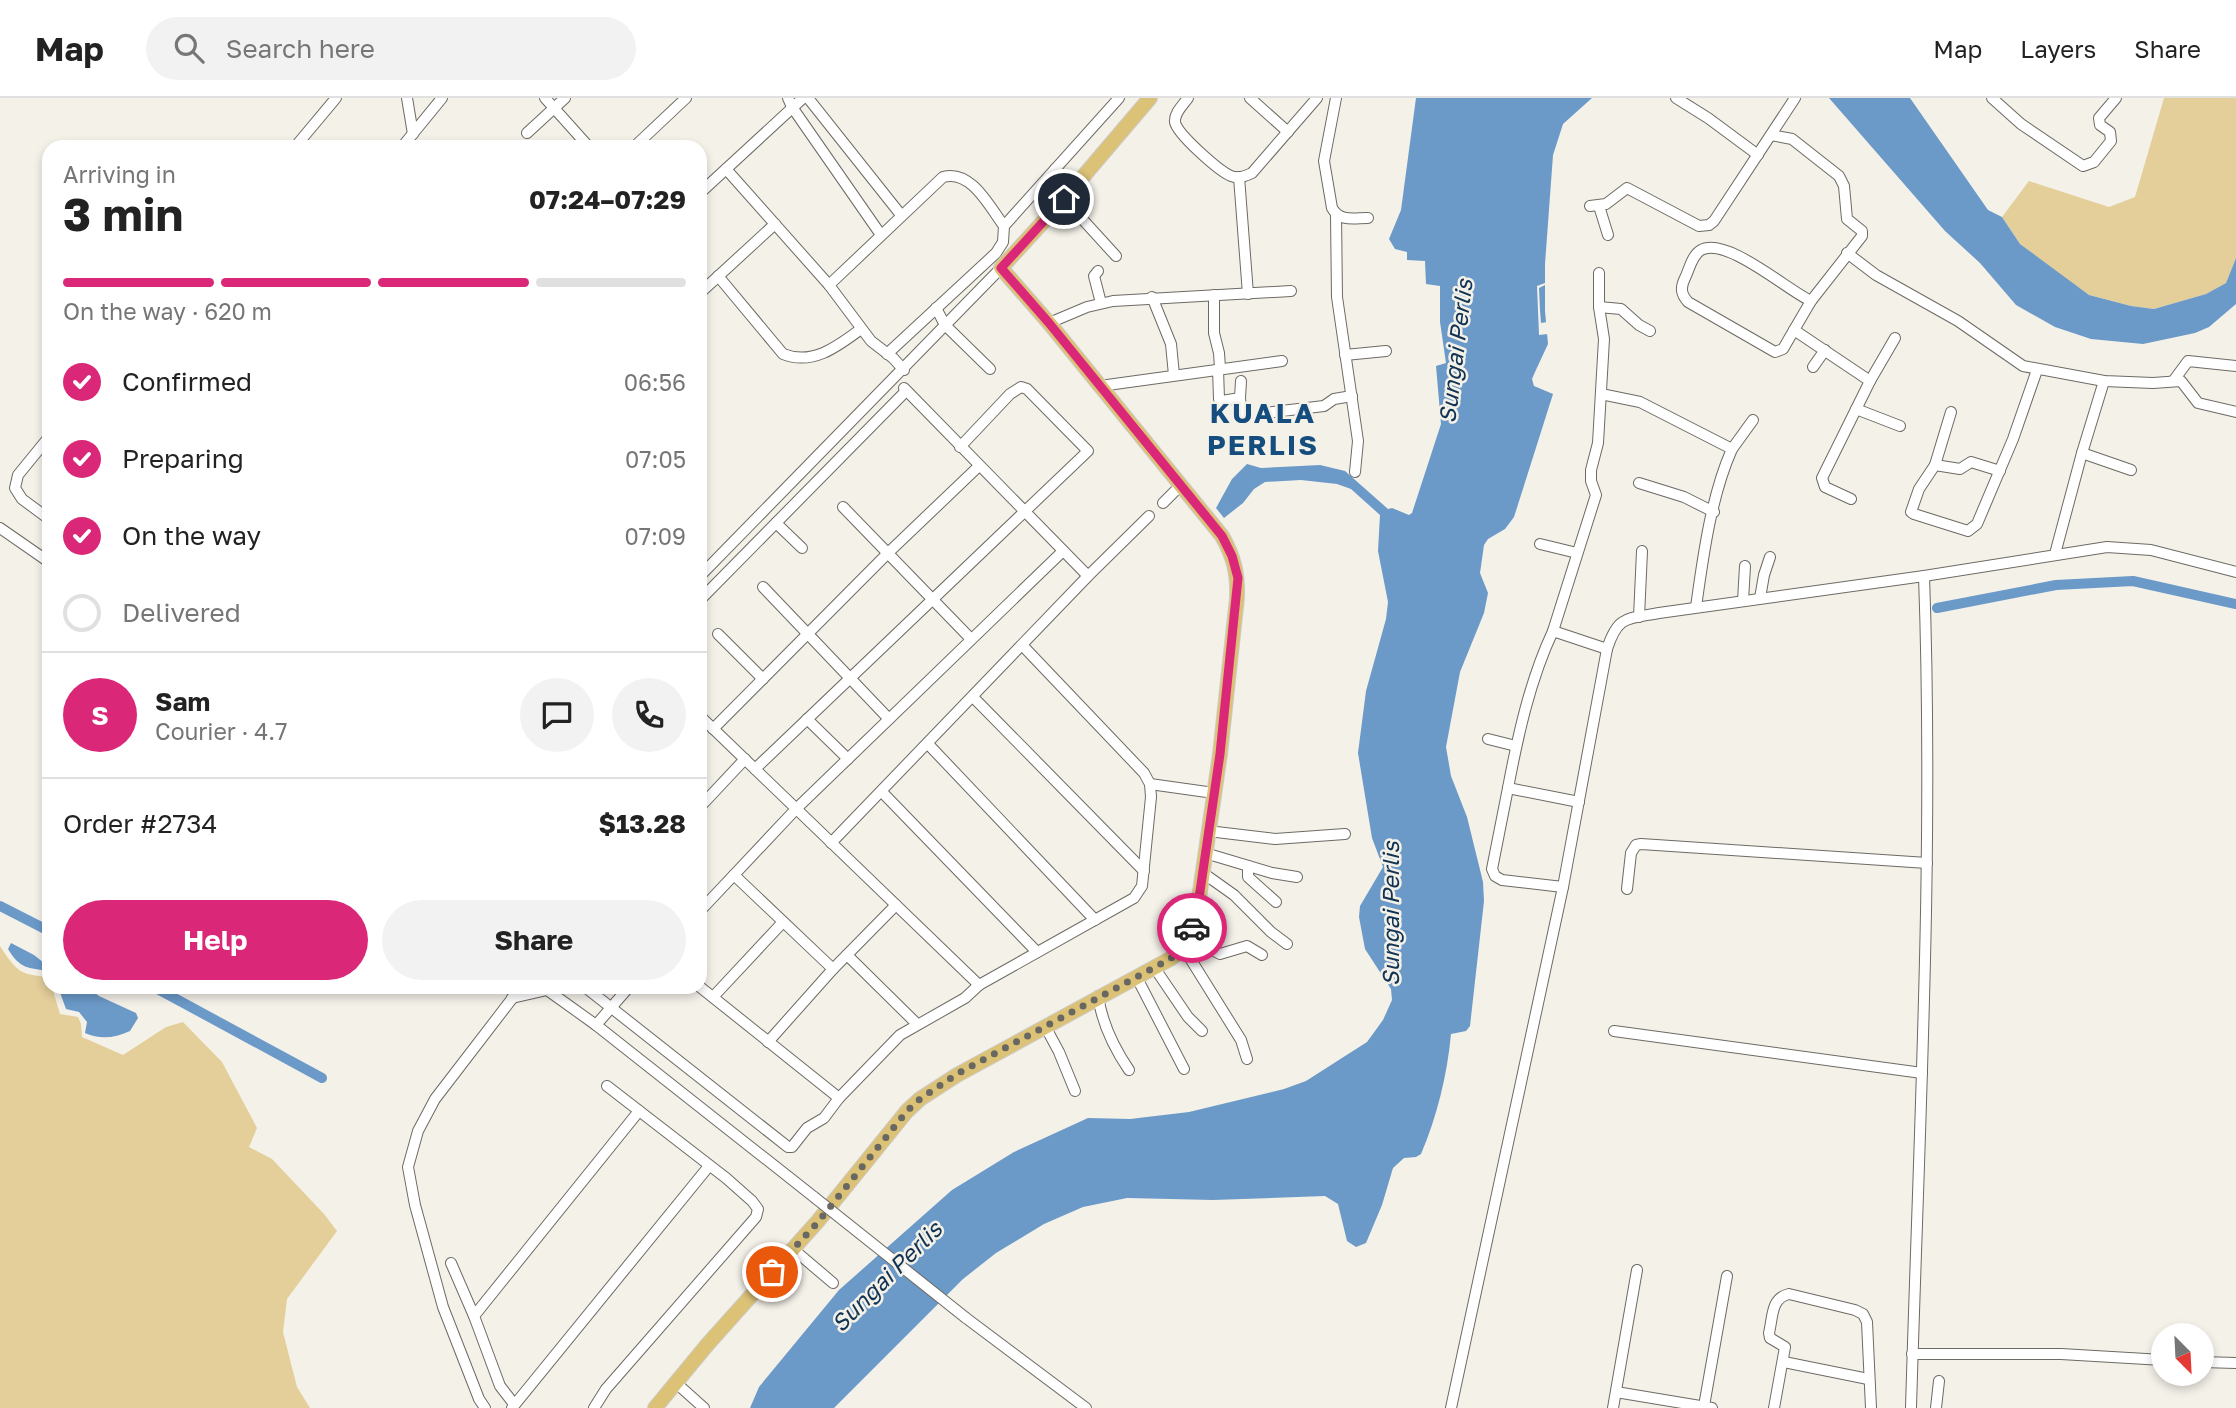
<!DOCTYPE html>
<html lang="en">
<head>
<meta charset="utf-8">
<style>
	body { margin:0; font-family:"Golos Text",sans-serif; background:#f2f2f2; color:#222; height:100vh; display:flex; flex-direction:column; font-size:26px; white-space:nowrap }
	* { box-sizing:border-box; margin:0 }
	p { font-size:23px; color:#767676 }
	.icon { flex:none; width:38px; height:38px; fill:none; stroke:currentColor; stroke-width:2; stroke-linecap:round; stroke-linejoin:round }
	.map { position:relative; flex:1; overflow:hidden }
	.drawer { position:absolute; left:42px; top:42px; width:665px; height:854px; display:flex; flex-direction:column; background:#fff; border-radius:21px; box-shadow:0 4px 10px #0003 }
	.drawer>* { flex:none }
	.needle { width:46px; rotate:156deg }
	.tools { position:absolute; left:2151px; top:1225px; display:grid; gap:14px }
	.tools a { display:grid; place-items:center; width:63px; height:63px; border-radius:50%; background:#fff; box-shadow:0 4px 10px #0003; font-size:35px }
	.pin { position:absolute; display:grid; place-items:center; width:60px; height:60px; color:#fff; margin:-30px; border:4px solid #fff; border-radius:50%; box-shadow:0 2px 7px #0007 }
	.courier { position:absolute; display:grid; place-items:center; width:70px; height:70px; margin:-35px; border:5px solid #db2777; border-radius:50%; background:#fff; color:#222; box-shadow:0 2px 9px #0007 }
	.headline em { font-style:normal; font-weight:700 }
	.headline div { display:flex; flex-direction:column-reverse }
	.headline { display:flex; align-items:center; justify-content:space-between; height:119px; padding:0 21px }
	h1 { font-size:46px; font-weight:700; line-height:52px }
	.bar { display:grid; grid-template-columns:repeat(4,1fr); gap:10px 7px; align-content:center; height:84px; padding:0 21px }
	.bar i { height:9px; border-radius:5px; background:#e0e0e0 }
	.bar .active { background:#db2777 }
	.bar p { grid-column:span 4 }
	.line { display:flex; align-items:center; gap:18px; padding:0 21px; border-top:2px solid #e0e0e0 }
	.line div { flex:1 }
	.round { display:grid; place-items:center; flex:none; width:74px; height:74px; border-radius:37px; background:#f2f2f2 }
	ol { padding:0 21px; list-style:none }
	li { display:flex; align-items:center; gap:21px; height:77px }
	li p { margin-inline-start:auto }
	li .icon { padding:7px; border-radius:50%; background:#db2777; color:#fff; stroke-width:4 }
	li:last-child { color:#767676 }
	li i { width:38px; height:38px; border:4px solid #e0e0e0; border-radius:50% }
	.button { display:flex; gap:14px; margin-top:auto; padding:14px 21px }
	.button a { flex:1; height:80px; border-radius:42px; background:#db2777; color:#fff; font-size:28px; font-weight:700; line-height:80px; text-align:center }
	.button a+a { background:#f2f2f2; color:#222 }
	header { display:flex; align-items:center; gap:42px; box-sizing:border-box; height:98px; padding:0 35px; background:#fff; border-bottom:2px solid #e0e0e0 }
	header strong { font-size:33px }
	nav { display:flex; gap:38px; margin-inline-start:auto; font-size:24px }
	.search { width:490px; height:63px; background:#f2f2f2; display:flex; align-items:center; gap:18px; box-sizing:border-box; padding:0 24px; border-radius:38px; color:#767676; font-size:26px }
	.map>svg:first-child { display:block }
</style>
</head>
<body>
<header>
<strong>Map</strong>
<div class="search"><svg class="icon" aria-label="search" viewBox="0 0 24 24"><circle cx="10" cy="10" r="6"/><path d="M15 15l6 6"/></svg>Search here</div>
<nav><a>Map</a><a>Layers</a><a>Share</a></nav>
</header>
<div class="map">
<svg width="2236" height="1310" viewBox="0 0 2236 1310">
	<rect width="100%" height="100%" fill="#f4f1e9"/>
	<g fill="#e4cf9b">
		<polygon points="2164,0 2236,0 2236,160 2226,185 2206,196 2154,211 2131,208 2089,197 2070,184 2020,146 2002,119 2029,83 2109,109 2135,99"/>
		<path d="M 0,848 C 16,873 20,877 49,879 L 49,889 L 52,889 L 60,916 L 78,919 L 81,926 L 82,939 L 123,957 L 166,929 L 183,924 L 222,964 L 257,1030 L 249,1049 L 272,1061 L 324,1116 L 337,1133 L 287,1201 L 283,1234 L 297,1289 L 310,1310 L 0,1310 Z"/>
	</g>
	<g fill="#6b99c8">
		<path d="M 1416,0 L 1592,0 L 1563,26 L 1553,57 L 1545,166 L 1545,213 L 1548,246 L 1535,274 L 1532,281 L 1534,288 L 1553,296 L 1514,419 L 1505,431 L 1488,441 L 1484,447 L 1480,475 L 1488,495 L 1484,515 L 1460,574 L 1446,649 L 1451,678 L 1467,719 L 1483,784 L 1484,803 L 1470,928 L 1466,933 L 1451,936 C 1447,978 1437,1018 1421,1056 L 1416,1059 L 1404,1060 L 1393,1070 L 1382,1107 L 1366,1145 L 1356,1149 L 1347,1143 L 1338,1106 L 1325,1098 L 1213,1102 L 1127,1100 L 1083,1109 L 1044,1126 L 996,1155 L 963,1181 L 834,1310 L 750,1310 L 759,1289 L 839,1192 L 952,1092 L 1014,1054 L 1088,1020 L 1130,1021 L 1189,1014 L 1284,991 L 1306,983 L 1367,944 L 1383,922 L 1392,902 L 1391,891 L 1365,851 L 1359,819 L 1360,808 L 1383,769 L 1372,740 L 1358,655 L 1366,593 L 1386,521 L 1388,504 L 1378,453 L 1380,417 L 1351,391 L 1337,386 L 1301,382 L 1265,384 L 1254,391 L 1243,405 L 1224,420 L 1216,410 L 1232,381 L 1247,366 L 1261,370 L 1320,367 L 1345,373 L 1388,411 L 1392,410 L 1409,417 L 1412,415 L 1441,326 L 1436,268 L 1446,265 L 1440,224 L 1440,188 L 1426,186 L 1425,163 L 1407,162 L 1407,154 L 1395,151 L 1389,141 L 1401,112 Z"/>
		<polygon points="1829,0 1910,0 1988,112 2002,119 2020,146 2089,197 2131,208 2154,211 2206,196 2226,185 2236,160 2236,206 2209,229 2195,235 2143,246 2091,241 2055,229 2016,207 1980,165 1945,133"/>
		<path d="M 11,845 L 34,857 L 49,869 L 49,873 C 28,870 20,871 8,851 Z"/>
		<path d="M 58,889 L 87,889 L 99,898 L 136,915 L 138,920 L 130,933 C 114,940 101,942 85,935 L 87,924 L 79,914 L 66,911 Z"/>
	</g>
	<polygon fill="#f4f1e9" points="1545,185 1545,187 1539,190 1540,212 1541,225 1547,224 1548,236 1539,237 1537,188"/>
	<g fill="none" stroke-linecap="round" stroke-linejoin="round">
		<g stroke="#6b99c8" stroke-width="10">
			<polyline points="1937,510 2056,487 2133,483 2236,506"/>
			<polyline points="0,808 49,833"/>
			<polyline points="154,889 322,980"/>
		</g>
		<defs>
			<g id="minor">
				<polyline points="407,0 413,36"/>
				<polyline points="545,0 589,49"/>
				<polyline points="788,0 792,9 881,137"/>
				<polyline points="808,0 901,117"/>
				<path d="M 1188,0 C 1183,7 1174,15 1175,24 C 1177,36 1219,73 1231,78 C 1238,81 1246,78 1252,75 L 1317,0"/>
				<polyline points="1250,0 1288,34"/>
				<path d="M 1336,0 L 1324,63 L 1332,110 C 1340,124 1353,120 1368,120"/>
				<polyline points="1676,0 1708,20 1758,57"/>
				<polyline points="1992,0 2021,26 2083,68 2094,64 2111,43 2110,34 2100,27 2099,20 2116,0"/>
				<polyline points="527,35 565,0"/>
				<path d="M 1771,37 L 1792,41 L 1839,78 L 1844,88 L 1847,121 L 1862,133 L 1862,138 L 1811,203 C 1787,192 1726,138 1701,152 C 1692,157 1689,172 1685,180 C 1680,190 1681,196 1688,204 L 1775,254 L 1783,251 L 1794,232 L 1870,283 L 1822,380 L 1825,389 L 1851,401"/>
				<polyline points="295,49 336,0"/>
				<polyline points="402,49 442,0"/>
				<polyline points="634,49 686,0"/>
				<polyline points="726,71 829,187 871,243 893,260 904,272"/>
				<polyline points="1055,71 1075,89"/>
				<polyline points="1239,79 1248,196"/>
				<polyline points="700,95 803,0"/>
				<polyline points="1064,101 1116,158"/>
				<polyline points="1590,108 1606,106 1627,90 1699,128 1709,127 1714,123 1795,0"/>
				<polyline points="1599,108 1608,137"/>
				<polyline points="1336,117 1337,199 1358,343 1355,374"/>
				<polyline points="1847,155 1876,177 1958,223 2023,268 2104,283 2153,285 2181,283 2198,305 2236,314"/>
				<polyline points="1098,173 1094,178 1101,205"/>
				<path d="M 718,178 L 783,256 C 813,268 838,248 861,231"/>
				<path d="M 829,187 L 943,79 C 971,71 989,108 1004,128"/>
				<polyline points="700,195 775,126"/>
				<polyline points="1214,197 1214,235 1219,255 1220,270"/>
				<polyline points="1152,199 1171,246 1174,277"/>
				<polyline points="1599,209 1621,211 1639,227 1650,233"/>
				<polyline points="936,210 945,227 990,271"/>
				<polyline points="1049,225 1087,209 1113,203 1291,193"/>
				<polyline points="1794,232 1811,203"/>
				<polyline points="887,256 996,155 1003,144 1004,128 1119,0"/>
				<polyline points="1345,257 1386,253"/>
				<polyline points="1813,269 1825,252"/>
				<polyline points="1218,271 1219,301 1222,303 1240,300 1242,320"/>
				<polyline points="2174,282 2188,263 2236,268"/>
				<polyline points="1870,283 1895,240"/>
				<polyline points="2104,283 2082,355 2131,372"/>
				<polyline points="1100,288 1282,263"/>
				<polyline points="904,290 1088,478"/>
				<path d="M 1601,296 L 1640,304 L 1732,351 C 1711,398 1703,459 1696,509"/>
				<polyline points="1240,300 1241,283"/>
				<polyline points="1856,311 1900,328"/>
				<polyline points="1951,314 1935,367 1919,391 1911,414 1914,416 1968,433 1977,426 2013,341 2037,272"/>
				<polyline points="1265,315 1324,308 1334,301 1352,298"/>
				<polyline points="49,339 18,377 15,390 22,401 49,421"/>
				<polyline points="1732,351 1753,322"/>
				<polyline points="1935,367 1960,371 1971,364 2000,373"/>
				<polyline points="1639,385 1684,399 1714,414"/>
				<polyline points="1163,405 1181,387"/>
				<polyline points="843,409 971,541"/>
				<polyline points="776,425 802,450"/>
				<polyline points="700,428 700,434"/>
				<polyline points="0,430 49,464"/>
				<polyline points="1540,446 1577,455"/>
				<polyline points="2055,456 2082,355"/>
				<polyline points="700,478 1001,170"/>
				<polyline points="763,489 889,621"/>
				<polyline points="1760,500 1764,477 1770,459"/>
				<polyline points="700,502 906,293"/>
				<polyline points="1743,503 1745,468"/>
				<polyline points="1639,519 1642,453"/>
				<polyline points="1553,533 1596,397 1591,383 1591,372 1598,345 1604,241 1599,209 1599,175"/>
				<polyline points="718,536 763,581"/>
				<polyline points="973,599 1144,773"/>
				<polyline points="700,618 979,887"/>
				<polyline points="807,621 848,661"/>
				<polyline points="713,631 889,454 979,368"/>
				<polyline points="1488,641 1516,648"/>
				<polyline points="928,646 1095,822"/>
				<polyline points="755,671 1088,353 1027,291 1021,289 1010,296 960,349"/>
				<polyline points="1150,686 1214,695"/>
				<path d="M 1508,690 C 1518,637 1530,582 1553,533 L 1607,551"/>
				<polyline points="882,694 1037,854"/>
				<polyline points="700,709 745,661"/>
				<polyline points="1208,733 1275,741 1345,736"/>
				<polyline points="831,745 1088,478 1149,418"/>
				<polyline points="1205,755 1272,775 1297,779"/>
				<polyline points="1248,768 1248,779 1276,804"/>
				<polyline points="1203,775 1234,797 1271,834 1287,846"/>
				<polyline points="734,777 833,871"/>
				<polyline points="1563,789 1502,782 1495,778 1492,771 1508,690 1579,704"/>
				<polyline points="1627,791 1631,755 1636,747 1641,746 1927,765"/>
				<polyline points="700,813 796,711 1063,453"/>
				<polyline points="1192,831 1216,854 1220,856 1247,848 1262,857"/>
				<polyline points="1183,849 1241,942 1247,961"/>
				<polyline points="847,857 917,926"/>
				<polyline points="1154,869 1188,919 1202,933"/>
				<polyline points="1136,878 1184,971"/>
				<polyline points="543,889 596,927 814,1099"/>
				<polyline points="585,889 788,1049 792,1049 807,1030 824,1020 839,1000 900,937 965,900 979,887 1134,800 1142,788 1151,699 1150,686 1144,675 1022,547"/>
				<polyline points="700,889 839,1000"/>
				<path d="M 1098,898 C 1102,925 1114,950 1129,972"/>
				<polyline points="713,899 783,824"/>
				<polyline points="512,900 547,892"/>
				<polyline points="596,927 629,889"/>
				<polyline points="1045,928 1059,954 1075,993"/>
				<polyline points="1614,933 1922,975"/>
				<polyline points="768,944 833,871 896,807"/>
				<polyline points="793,1151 833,1185"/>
				<polyline points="451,1165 474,1218"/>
				<polyline points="966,1220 1086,1310"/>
				<polyline points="1912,1256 2061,1256 2163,1262"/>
				<polyline points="1784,1264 1868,1281"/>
				<polyline points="2202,1264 2236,1265"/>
				<polyline points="675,1284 704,1310"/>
				<polyline points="1616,1294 1712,1310"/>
				<polyline points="514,1306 500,1288 474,1218 639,1013"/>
				<polyline points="1704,1308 1727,1178"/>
				<polyline points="485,1310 479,1301 443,1209 415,1107 408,1069 418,1033 435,1001 521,889"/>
				<polyline points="512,1310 709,1068"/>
				<polyline points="594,1310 606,1291 756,1119 758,1111 752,1103 726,1080 607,988"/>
				<path d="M 1451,1310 L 1563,789 L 1607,551 C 1618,517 1627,521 1659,515 L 1924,478 L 2107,449 L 2151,452 L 2236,474"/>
				<polyline points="1613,1310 1637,1172"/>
				<path d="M 1774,1310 L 1785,1249 L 1770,1240 L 1769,1235 C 1773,1218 1771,1200 1789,1196 L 1855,1212 L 1863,1216 L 1867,1224 L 1871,1310"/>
				<path d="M 1911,1310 C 1919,1033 1934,756 1924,478"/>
				<polyline points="1936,1310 1939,1283"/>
			</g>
			<path id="major" d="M 655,1310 L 707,1247 L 818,1123 L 907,1013 L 920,1001 L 957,977 L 1170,861 L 1177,856 L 1188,841 L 1197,814 L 1220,656 L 1237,500 C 1238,476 1234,459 1222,438 L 1049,225 L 1001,170 L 1064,101 L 1150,0"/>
		</defs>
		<use href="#minor" stroke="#6d6a64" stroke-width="12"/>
		<use href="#major" stroke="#cecdcd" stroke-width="16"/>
		<use href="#minor" stroke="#fff" stroke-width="10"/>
		<use href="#major" stroke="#dcc276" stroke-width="14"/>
		<defs>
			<polyline id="minor-bridge" points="814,1099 966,1220"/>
		</defs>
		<use href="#minor-bridge" stroke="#6d6a64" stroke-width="12" stroke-linecap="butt"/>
		<use href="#minor-bridge" stroke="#fff" stroke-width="10"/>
	</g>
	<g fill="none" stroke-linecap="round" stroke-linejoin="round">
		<polyline stroke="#696762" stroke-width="7" stroke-dasharray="0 12.6" points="772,1174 818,1124 907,1013 920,1001 957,976 1170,861 1183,849 1192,830"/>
		<polyline stroke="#db2777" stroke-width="9" points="1064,101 1001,170 1049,225 1222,438 1232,458 1238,480 1220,656 1197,814 1192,830"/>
	</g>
	<g text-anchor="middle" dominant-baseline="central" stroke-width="5" stroke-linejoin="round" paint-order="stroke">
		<g font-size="23" font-style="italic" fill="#103353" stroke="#f4f1e9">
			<text transform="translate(1455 253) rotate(-83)">Sungai Perlis</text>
			<text transform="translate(1390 816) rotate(-90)">Sungai Perlis</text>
			<text transform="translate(886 1178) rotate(-45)">Sungai Perlis</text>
		</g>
		<g font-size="28" font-weight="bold" letter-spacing="2" fill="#144d7e" stroke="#f4f1e9">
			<text x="1263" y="314">KUALA<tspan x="1263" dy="32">PERLIS</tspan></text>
		</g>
	</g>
</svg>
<div class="tools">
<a><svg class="needle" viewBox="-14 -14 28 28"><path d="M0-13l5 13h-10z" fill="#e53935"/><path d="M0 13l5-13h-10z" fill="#767676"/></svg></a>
</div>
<div class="pin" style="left:772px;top:1174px;background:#ea580c"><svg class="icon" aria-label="bag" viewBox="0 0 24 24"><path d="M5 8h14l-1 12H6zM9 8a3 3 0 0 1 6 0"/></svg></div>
<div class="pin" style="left:1064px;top:101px;background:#1f2937"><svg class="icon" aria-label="home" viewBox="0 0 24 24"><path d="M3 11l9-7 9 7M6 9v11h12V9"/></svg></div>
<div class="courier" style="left:1192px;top:830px"><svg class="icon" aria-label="car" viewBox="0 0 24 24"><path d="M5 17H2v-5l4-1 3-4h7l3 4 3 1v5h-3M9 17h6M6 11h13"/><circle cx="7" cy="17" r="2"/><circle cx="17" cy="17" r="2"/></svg></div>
<section class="drawer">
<div class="headline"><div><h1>3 min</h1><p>Arriving in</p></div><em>07:24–07:29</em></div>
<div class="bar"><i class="active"></i><i class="active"></i><i class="active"></i><i></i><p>On the way · 620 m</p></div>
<ol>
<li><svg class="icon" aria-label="check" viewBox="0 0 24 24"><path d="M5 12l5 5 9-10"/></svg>Confirmed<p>06:56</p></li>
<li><svg class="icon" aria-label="check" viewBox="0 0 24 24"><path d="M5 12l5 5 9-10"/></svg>Preparing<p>07:05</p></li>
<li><svg class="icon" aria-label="check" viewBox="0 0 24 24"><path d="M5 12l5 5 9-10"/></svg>On the way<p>07:09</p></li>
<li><i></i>Delivered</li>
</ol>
<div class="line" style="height:126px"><b class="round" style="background:#db2777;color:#fff">S</b><div><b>Sam</b><p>Courier · 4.7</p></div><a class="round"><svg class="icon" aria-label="chat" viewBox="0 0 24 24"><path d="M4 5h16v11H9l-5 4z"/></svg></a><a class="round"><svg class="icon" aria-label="phone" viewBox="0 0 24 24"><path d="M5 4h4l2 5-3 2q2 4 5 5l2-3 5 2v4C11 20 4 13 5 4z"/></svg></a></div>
<div class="line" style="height:91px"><div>Order #2734</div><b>$13.28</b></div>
<div class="button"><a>Help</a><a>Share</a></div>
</section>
</div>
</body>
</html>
